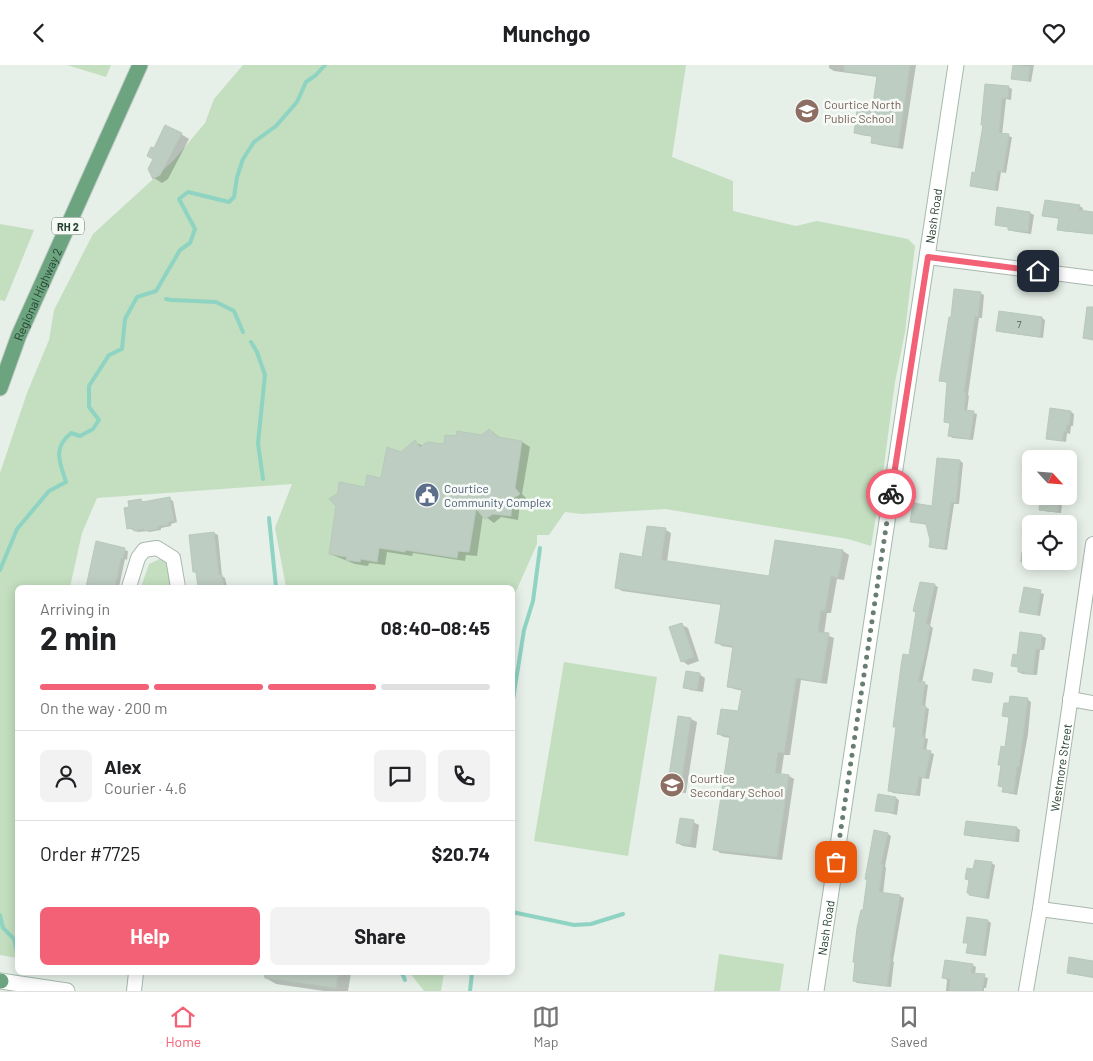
<!DOCTYPE html>
<html lang="en">
<head>
<meta charset="utf-8">
<style>
	body { margin:0; font-family:Barlow,sans-serif; background:#f2f2f2; color:#202124; height:100vh; display:flex; flex-direction:column; font-size:19px; white-space:nowrap }
	* { box-sizing:border-box; margin:0 }
	p { font-size:16px; color:#757577 }
	.icon { flex:none; width:28px; height:28px; fill:none; stroke:currentColor; stroke-width:2; stroke-linecap:round; stroke-linejoin:round }
	.map { position:relative; flex:1; overflow:hidden }
	.drawer { position:absolute; left:15px; top:520px; width:500px; height:390px; display:flex; flex-direction:column; background:#fff; border-radius:8px; box-shadow:0 2px 12px #0003 }
	.drawer>* { flex:none }
	.needle { width:32px; rotate:116deg }
	.buttons { position:absolute; left:1022px; top:385px; display:grid; gap:10px }
	.buttons a { display:grid; place-items:center; width:55px; height:55px; border-radius:8px; background:#fff; box-shadow:0 2px 12px #0003; font-size:25px }
	.pin { position:absolute; display:grid; place-items:center; width:42px; height:42px; color:#fff; margin:-21px; border-radius:10px; box-shadow:0 2px 8px #0006 }
	.courier { position:absolute; display:grid; place-items:center; width:50px; height:50px; margin:-25px; border:4px solid #f26175; border-radius:50%; background:#fff; color:#222; box-shadow:0 1px 6px #0007 }
	.headline em { font-style:normal; font-weight:700 }
	.headline div { display:flex; flex-direction:column-reverse }
	.headline { display:flex; align-items:center; justify-content:space-between; height:85px; padding:0 25px }
	h1 { font-size:32px; font-weight:700; line-height:38px }
	.bar { display:grid; grid-template-columns:repeat(4,1fr); gap:8px 5px; align-content:center; height:60px; padding:0 25px }
	.bar i { height:6px; border-radius:4px; background:#e0e0e0 }
	.bar .selected { background:#f26175 }
	.bar p { grid-column:span 4 }
	.line { display:flex; align-items:center; gap:12px; padding:0 25px; border-top:1px solid #e0e0e0 }
	.line div { flex:1 }
	.round { display:grid; place-items:center; flex:none; width:52px; height:52px; border-radius:8px; background:#f2f2f2 }
	.primary-button { display:flex; gap:10px; margin-top:auto; padding:10px 25px }
	.primary-button a { flex:1; height:58px; border-radius:8px; background:#f26175; color:#fff; font-size:20px; font-weight:700; line-height:58px; text-align:center }
	.primary-button a+a { background:#f2f2f2; color:#202124 }
	header { display:flex; justify-content:space-between; align-items:center; height:65px; padding:0 25px; background:#fff; font-size:22px; font-weight:700 }
	.dock { display:flex; justify-content:space-around; align-items:center; height:70px; border-top:1px solid #e0e0e0; background:#fff; font-size:14px; color:#757577 }
	.dock a { display:grid; justify-items:center; gap:2px }
	.dock .selected { color:#f26175 }
	.map>svg:first-child { display:block }
</style>
</head>
<body>
<header><svg class="icon" aria-label="back" viewBox="0 0 24 24"><path d="M15 5l-7 7 7 7"/></svg>Munchgo<svg class="icon" aria-label="heart" viewBox="0 0 24 24"><path d="M12 20l-8-8c-3-5 5-10 8-4 3-6 11-1 8 4z"/></svg></header>
<div class="map">
<svg width="1093" height="926" viewBox="0 0 1093 926">
	<rect width="100%" height="100%" fill="#e6efe8"/>
	<g fill="#c3dfbf">
		<polygon points="67,0 111,0 106,12"/>
		<polygon points="243,0 686,0 672,92 733,116 733,146 796,161 817,156 908,174 915,181 905,267 895,317 883,408 871,481 848,474 665,444 582,449 565,447 549,470 537,470 537,479 513,533 512,522 286,522 275,463 292,419 97,433 82,468 70,522 18,522 17,893 0,890 0,408 27,328 49,275 54,245 93,169 173,96 205,58 214,34"/>
		<polygon points="0,159 34,165 5,236 0,235"/>
		<polygon points="160,494 167,497 171,522 141,522 149,499"/>
		<polygon points="564,597 657,612 628,791 534,776"/>
		<polygon points="719,889 784,899 780,926 714,926"/>
		<polygon points="410,908 444,908 441,926 424,926"/>
	</g>
	<g fill="#0003">
		<polygon points="829,0 916,0 903,84 879,80 873,77 874,72 861,70 855,67 874,40 878,12 834,6 829,3"/>
		<polygon points="1015,0 1034,0 1031,17 1013,13"/>
		<polygon points="1008,22 1012,24 1011,35 1006,34 1002,70 1012,72 1006,108 1001,107 998,126 975,122 972,120 976,109 984,60"/>
		<polygon points="181,69 189,74 168,114 162,118 154,113 149,104 155,94 155,85"/>
		<polygon points="1079,141 1083,143 1082,147 1093,148 1093,169 1062,166 1059,164 1060,154 1044,151"/>
		<polygon points="998,143 1030,148 1034,150 1031,169 1012,166 1009,162 996,159"/>
		<polygon points="980,228 984,230 982,253 979,253 968,330 969,331 967,346 977,349 973,375 953,373 949,371 951,359 945,357 948,318 940,315"/>
		<polygon points="1042,253 1045,255 1043,273 1001,267 997,265"/>
		<polygon points="1051,344 1071,347 1074,349 1073,361 1071,361 1070,369 1067,368 1066,377 1047,373"/>
		<polygon points="490,365 502,374 522,377 530,382 522,429 527,434 520,439 518,455 501,452 494,458 483,450 477,491 466,490 465,496 413,488 412,491 387,487 385,500 369,498 368,501 355,499 330,489 366,424 382,414 401,388 415,377 423,381 445,381 482,371"/>
		<polygon points="960,396 963,398 959,439 954,439 947,485 934,483 930,481 931,475 928,460 911,456 934,442"/>
		<polygon points="1040,431 1063,431 1061,448 1044,446 1040,444 1042,432"/>
		<polygon points="170,434 173,436 177,457 171,459 171,461 161,463 161,465 149,467 147,466 138,467 128,463 130,443 141,435 145,438"/>
		<polygon points="666,465 671,468 667,497 770,512 776,477 843,486 849,490 844,515 837,514 831,548 827,548 824,569 834,573 827,619 801,615 790,690 784,690 781,710 789,711 794,714 782,795 720,788 715,784 731,673 724,672 718,669 740,648 743,626 734,624 728,621 734,583 722,581 716,577 722,540 622,526 616,522 643,493"/>
		<polygon points="1030,467 1031,496 1051,496 1051,502 1026,499 1022,497 1028,488"/>
		<polygon points="214,468 218,470 222,511 225,513 227,522 199,522 197,508 195,507 191,471"/>
		<polygon points="97,478 128,486 127,495 125,494 119,522 87,522"/>
		<polygon points="934,520 938,522 930,561 933,563 922,618 928,620 925,642 929,644 925,673 928,674 926,686 934,689 929,714 922,713 920,731 893,728 889,725 897,663 894,661 910,592"/>
		<polygon points="1025,524 1044,529 1040,551 1021,546"/>
		<polygon points="682,560 688,563 699,596 688,600 682,596"/>
		<polygon points="1021,568 1042,571 1046,573 1044,585 1040,585 1037,610 1022,609 1019,606 1019,603 1013,600 1018,591"/>
		<polygon points="699,609 705,613 703,627 690,625 685,622"/>
		<polygon points="1028,635 1031,637 1028,669 1017,730 1007,728 1003,726 1004,722 999,720 1007,683 1010,653 1003,650"/>
		<polygon points="691,654 697,657 686,728 674,727 668,723"/>
		<polygon points="896,733 899,735 897,750 877,745"/>
		<polygon points="693,757 699,760 696,783 683,781 677,778"/>
		<polygon points="1017,763 1020,765 1019,777 969,771 965,769"/>
		<polygon points="888,769 891,771 885,801 886,803 883,829 900,831 904,833 893,896 894,897 891,922 857,918 854,916 856,898 854,897 864,847"/>
		<polygon points="991,798 995,800 989,834 970,830 974,806"/>
		<polygon points="988,856 991,858 986,891 971,889 968,887 969,879 965,877"/>
		<polygon points="1093,897 1093,913 1072,909 1068,907"/>
		<polygon points="972,900 976,902 975,909 988,913 986,923 984,923 984,926 946,926 947,915 944,913"/>
		<polygon points="265,908 351,908 348,926 324,926 276,919 264,912"/>
	</g>
	<g fill="none" stroke-linecap="round" stroke-linejoin="round">
		<g stroke="#8fd3c3" stroke-width="4">
			<polyline points="166,234 172,235 216,237 234,246 243,267"/>
			<polyline points="251,277 257,287 265,310 258,378 263,414"/>
			<polyline points="269,453 276,522"/>
			<path d="M 0,505 L 17,464 L 49,426 L 66,417 C 60,397 52,384 71,368 L 80,371 L 93,364 L 99,355 L 89,342 L 89,321 L 109,290 L 122,284 L 125,254 L 137,232 L 156,226 L 180,185 L 190,178 L 195,164 L 179,134 L 188,127 L 229,137 L 234,132 L 237,112 L 243,94 L 254,77 L 276,61 L 297,37 L 306,17 L 316,10 L 325,0"/>
			<polyline points="512,641 524,565 533,536 540,483"/>
			<polyline points="512,847 574,860 591,859 623,849"/>
			<polyline points="0,850 3,863 14,874 18,891"/>
			<polyline points="402,908 405,915"/>
			<polyline points="470,926 472,908"/>
		</g>
	</g>
	<g fill="#becdc2" stroke="#b8c9bc">
		<polygon points="844,0 910,0 898,82 871,78 872,71 854,68 858,37 873,39 877,11 844,6"/>
		<polygon points="1013,0 1030,2 1028,16 1011,14"/>
		<polygon points="985,19 1009,21 1008,33 1002,33 999,68 1009,69 1003,107 998,106 995,125 970,121 972,107 975,108 983,60 981,60"/>
		<polygon points="165,60 182,68 160,110 153,114 148,104 153,94 147,91 151,82 154,83"/>
		<polygon points="1045,135 1080,140 1079,145 1093,147 1093,169 1057,165 1059,153 1042,151"/>
		<polygon points="997,142 1030,147 1028,167 1008,165 1008,162 995,160"/>
		<polygon points="954,224 981,227 978,252 975,251 964,328 966,328 964,345 974,346 970,374 948,371 950,358 944,357 947,317 939,316 949,252 951,252"/>
		<polygon points="1087,242 1093,242 1093,275 1083,273"/>
		<polygon points="999,246 1042,252 1040,272 996,266"/>
		<polygon points="1050,343 1071,346 1069,360 1067,360 1066,367 1064,367 1062,376 1046,374"/>
		<polygon points="489,364 498,372 522,376 515,423 520,429 512,434 511,451 493,449 485,454 476,444 469,487 458,486 457,493 405,485 405,487 379,483 377,497 361,494 360,497 346,495 347,492 329,489 336,441 329,434 338,428 339,417 365,422 367,410 381,413 387,382 401,387 415,375 420,382 427,377 444,379 445,370 456,371 457,366 482,370"/>
		<polygon points="937,393 960,395 956,438 951,437 944,484 929,482 930,475 926,459 910,457 913,438 932,441"/>
		<polygon points="1041,431 1060,431 1058,447 1039,445"/>
		<polygon points="170,432 174,456 168,457 168,460 158,461 158,464 145,466 144,464 134,466 133,463 127,464 124,443 129,442 128,436 141,434 142,437"/>
		<polygon points="647,461 666,463 661,495 769,511 775,475 843,485 838,513 831,511 825,546 821,545 818,567 829,568 821,617 796,613 784,688 778,687 775,708 789,710 777,792 713,785 730,671 717,669 721,644 738,646 742,624 727,622 733,581 715,578 721,539 615,523 620,488 642,492"/>
		<polygon points="214,467 219,510 222,510 224,522 198,522 196,507 193,507 189,470"/>
		<polygon points="96,476 125,483 123,494 121,493 115,522 86,522"/>
		<polygon points="1022,487 1031,488 1031,499 1021,497"/>
		<polygon points="920,517 935,519 926,559 930,560 926,585 918,616 925,617 922,640 926,641 922,671 925,671 923,684 931,686 925,713 919,712 916,730 888,726 896,662 893,662 901,601 903,589 909,590 916,547 913,546"/>
		<polygon points="1024,522 1041,525 1037,550 1019,547"/>
		<polygon points="682,558 694,592 681,597 669,562"/>
		<polygon points="1020,567 1042,570 1041,584 1036,584 1033,609 1018,607 1018,602 1011,601 1013,589 1017,590"/>
		<polygon points="974,604 993,608 991,618 972,615"/>
		<polygon points="686,606 700,608 697,625 683,623"/>
		<polygon points="1010,631 1028,633 1019,702 1017,702 1014,728 1002,727 1003,722 998,721 1001,700 998,700 1001,681 1005,682 1009,652 1002,651 1004,638 1009,638"/>
		<polygon points="678,651 691,653 680,726 667,724"/>
		<polygon points="878,729 896,732 894,748 875,746"/>
		<polygon points="680,753 694,755 690,780 676,778"/>
		<polygon points="966,756 1017,762 1015,776 964,770"/>
		<polygon points="874,765 888,768 881,799 883,799 879,827 900,830 890,893 891,893 887,921 853,916 855,897 853,897 857,863 861,845 863,845 867,815 865,814"/>
		<polygon points="975,795 992,797 986,833 969,830 969,828 967,828 969,815 965,814 967,803 973,804"/>
		<polygon points="967,852 988,855 983,890 966,888 968,878 963,878"/>
		<polygon points="1069,892 1093,896 1093,912 1067,908"/>
		<polygon points="945,895 973,899 971,908 985,909 982,926 949,926 950,914 942,913"/>
		<polygon points="266,908 338,908 336,923 265,913"/>
	</g>
	<g fill="none" stroke-linecap="round" stroke-linejoin="round">
		<defs>
			<g id="street">
				<polyline points="928,192 1093,213"/>
				<polyline points="129,522 138,493 144,485 157,483 173,493 178,522"/>
				<polyline points="1070,634 1093,638"/>
				<polyline points="1040,844 1093,851"/>
				<polyline points="134,926 136,908"/>
				<path id="s1" d="M 1026,926 L 1040,844 L 1093,479"/>
			</g>
			<g id="secondary">
				<polyline points="0,916 67,926"/>
				<path id="s2" d="M 816,926 L 956,0"/>
			</g>
			<g id="primary">
				<path id="s3" d="M 0,323 L 19,270 L 140,0"/>
				<polyline points="0,916 1,916"/>
			</g>
		</defs>
		<use href="#street" stroke="#a8b7ad" stroke-width="16"/>
		<use href="#secondary" stroke="#a4bbab" stroke-width="17"/>
		<use href="#primary" stroke="#c2cac5" stroke-width="17"/>
		<use href="#street" stroke="#fff" stroke-width="14"/>
		<use href="#secondary" stroke="#fff" stroke-width="15"/>
		<use href="#primary" stroke="#6ba47f" stroke-width="15"/>
	</g>
	<g fill="none" stroke-linecap="round" stroke-linejoin="round">
		<polyline stroke="#687e70" stroke-width="5" stroke-dasharray="0 9" points="836,797 891,429"/>
		<polyline stroke="#f26175" stroke-width="6" points="891,429 928,192 1038,206"/>
	</g>
	<defs>
		<symbol id="school-disc" viewBox="-11 -11 22 22"><circle r="9.5" fill="#8d6e63" stroke="#f7fbf7"/><path d="M0-5L7-2L0 1L-7-2ZM-4 1L0 2.5L4 1V4Q0 6-4 4Z" fill="#fff"/></symbol>
		<symbol id="civic-disc" viewBox="-11 -11 22 22"><circle r="9.5" fill="#5c6f8a" stroke="#f7fbf7"/><path d="M-.6-6.5H3V-4.5H.6V-3L4-1V1h2V6H-6V1h2V-1L-.6-3ZM-1.2 2.5V6h2.4V2.5Z" fill="#fff"/></symbol>
	</defs>
	<g fill-rule="evenodd">
		<use href="#school-disc" x="793" y="32" width="28" height="28"/>
		<use href="#civic-disc" x="413" y="416" width="28" height="28"/>
		<use href="#school-disc" x="658" y="706" width="28" height="28"/>
	</g>
	<g text-anchor="middle" dominant-baseline="central" stroke-width="5" stroke-linejoin="round" paint-order="stroke">
		<g font-size="10" fill="#4a6454">
			<text x="1019" y="259">7</text>
		</g>
		<rect fill="#f7fbf7" stroke="#63796b" stroke-width="1" x="52" y="152.5" width="32" height="17" rx="4"/>
		<g font-size="11" font-weight="bold" fill="#24412f">
			<text x="68" y="161">RH 2</text>
		</g>
		<g font-size="12" fill="#785e54" stroke="#f7fbf7" text-anchor="start">
			<text x="824" y="39">Courtice North<tspan x="824" dy="14">Public School</tspan></text>
			<text x="690" y="713">Courtice<tspan x="690" dy="14">Secondary School</tspan></text>
		</g>
		<g font-size="12" fill="#24412f" stroke="#f7fbf7">
			<text stroke="none"><textPath href="#s2" startOffset="784">Nash Road</textPath></text>
			<text stroke="none"><textPath href="#s3" startOffset="101">Regional Highway 2</textPath></text>
			<text stroke="none"><textPath href="#s1" startOffset="226">Westmore Street</textPath></text>
			<text stroke="none"><textPath href="#s2" startOffset="64">Nash Road</textPath></text>
		</g>
		<g font-size="12" fill="#4e5e75" stroke="#f7fbf7" text-anchor="start">
			<text x="444" y="423">Courtice<tspan x="444" dy="14">Community Complex</tspan></text>
		</g>
	</g>
</svg>
<div class="buttons">
<a><svg class="needle" viewBox="-14 -14 28 28"><path d="M0-13l5 13h-10z" fill="#e53935"/><path d="M0 13l5-13h-10z" fill="#757577"/></svg></a>
<a><svg class="icon" aria-label="locate" viewBox="0 0 24 24"><circle cx="12" cy="12" r="6"/><path d="M12 2v4M12 18v4M2 12h4M18 12h4"/></svg></a>
</div>
<div class="pin" style="left:836px;top:797px;background:#ea580c"><svg class="icon" aria-label="bag" viewBox="0 0 24 24"><path d="M5 8h14l-1 12H6zM9 8a3 3 0 0 1 6 0"/></svg></div>
<div class="pin" style="left:1038px;top:206px;background:#1f2937"><svg class="icon" aria-label="home" viewBox="0 0 24 24"><path d="M3 11l9-7 9 7M6 9v11h12V9"/></svg></div>
<div class="courier" style="left:891px;top:429px"><svg class="icon" aria-label="bike" viewBox="0 0 24 24"><circle cx="6" cy="16" r="4"/><circle cx="18" cy="16" r="4"/><path d="M6 16l4-8h5l3 8M10 8l3 8H6M13 5h3"/></svg></div>
<section class="drawer">
<div class="headline"><div><h1>2 min</h1><p>Arriving in</p></div><em>08:40–08:45</em></div>
<div class="bar"><i class="selected"></i><i class="selected"></i><i class="selected"></i><i></i><p>On the way · 200 m</p></div>
<div class="line" style="height:90px"><a class="round"><svg class="icon" aria-label="person" viewBox="0 0 24 24"><circle cx="12" cy="8" r="4"/><path d="M4 21q1-7 8-7t8 7"/></svg></a><div><b>Alex</b><p>Courier · 4.6</p></div><a class="round"><svg class="icon" aria-label="chat" viewBox="0 0 24 24"><path d="M4 5h16v11H9l-5 4z"/></svg></a><a class="round"><svg class="icon" aria-label="phone" viewBox="0 0 24 24"><path d="M5 4h4l2 5-3 2q2 4 5 5l2-3 5 2v4C11 20 4 13 5 4z"/></svg></a></div>
<div class="line" style="height:65px"><div>Order #7725</div><b>$20.74</b></div>
<div class="primary-button"><a>Help</a><a>Share</a></div>
</section>
</div>
<nav class="dock">
<a class="selected"><svg class="icon" aria-label="home" viewBox="0 0 24 24"><path d="M3 11l9-7 9 7M6 9v11h12V9"/></svg>Home</a>
<a><svg class="icon" aria-label="map" viewBox="0 0 24 24"><path d="M3 6l6-2 6 2 6-2v14l-6 2-6-2-6 2zM9 4v14M15 6v14"/></svg>Map</a>
<a><svg class="icon" aria-label="saved" viewBox="0 0 24 24"><path d="M7 4h10v16l-5-4-5 4z"/></svg>Saved</a>
</nav>
</body>
</html>
